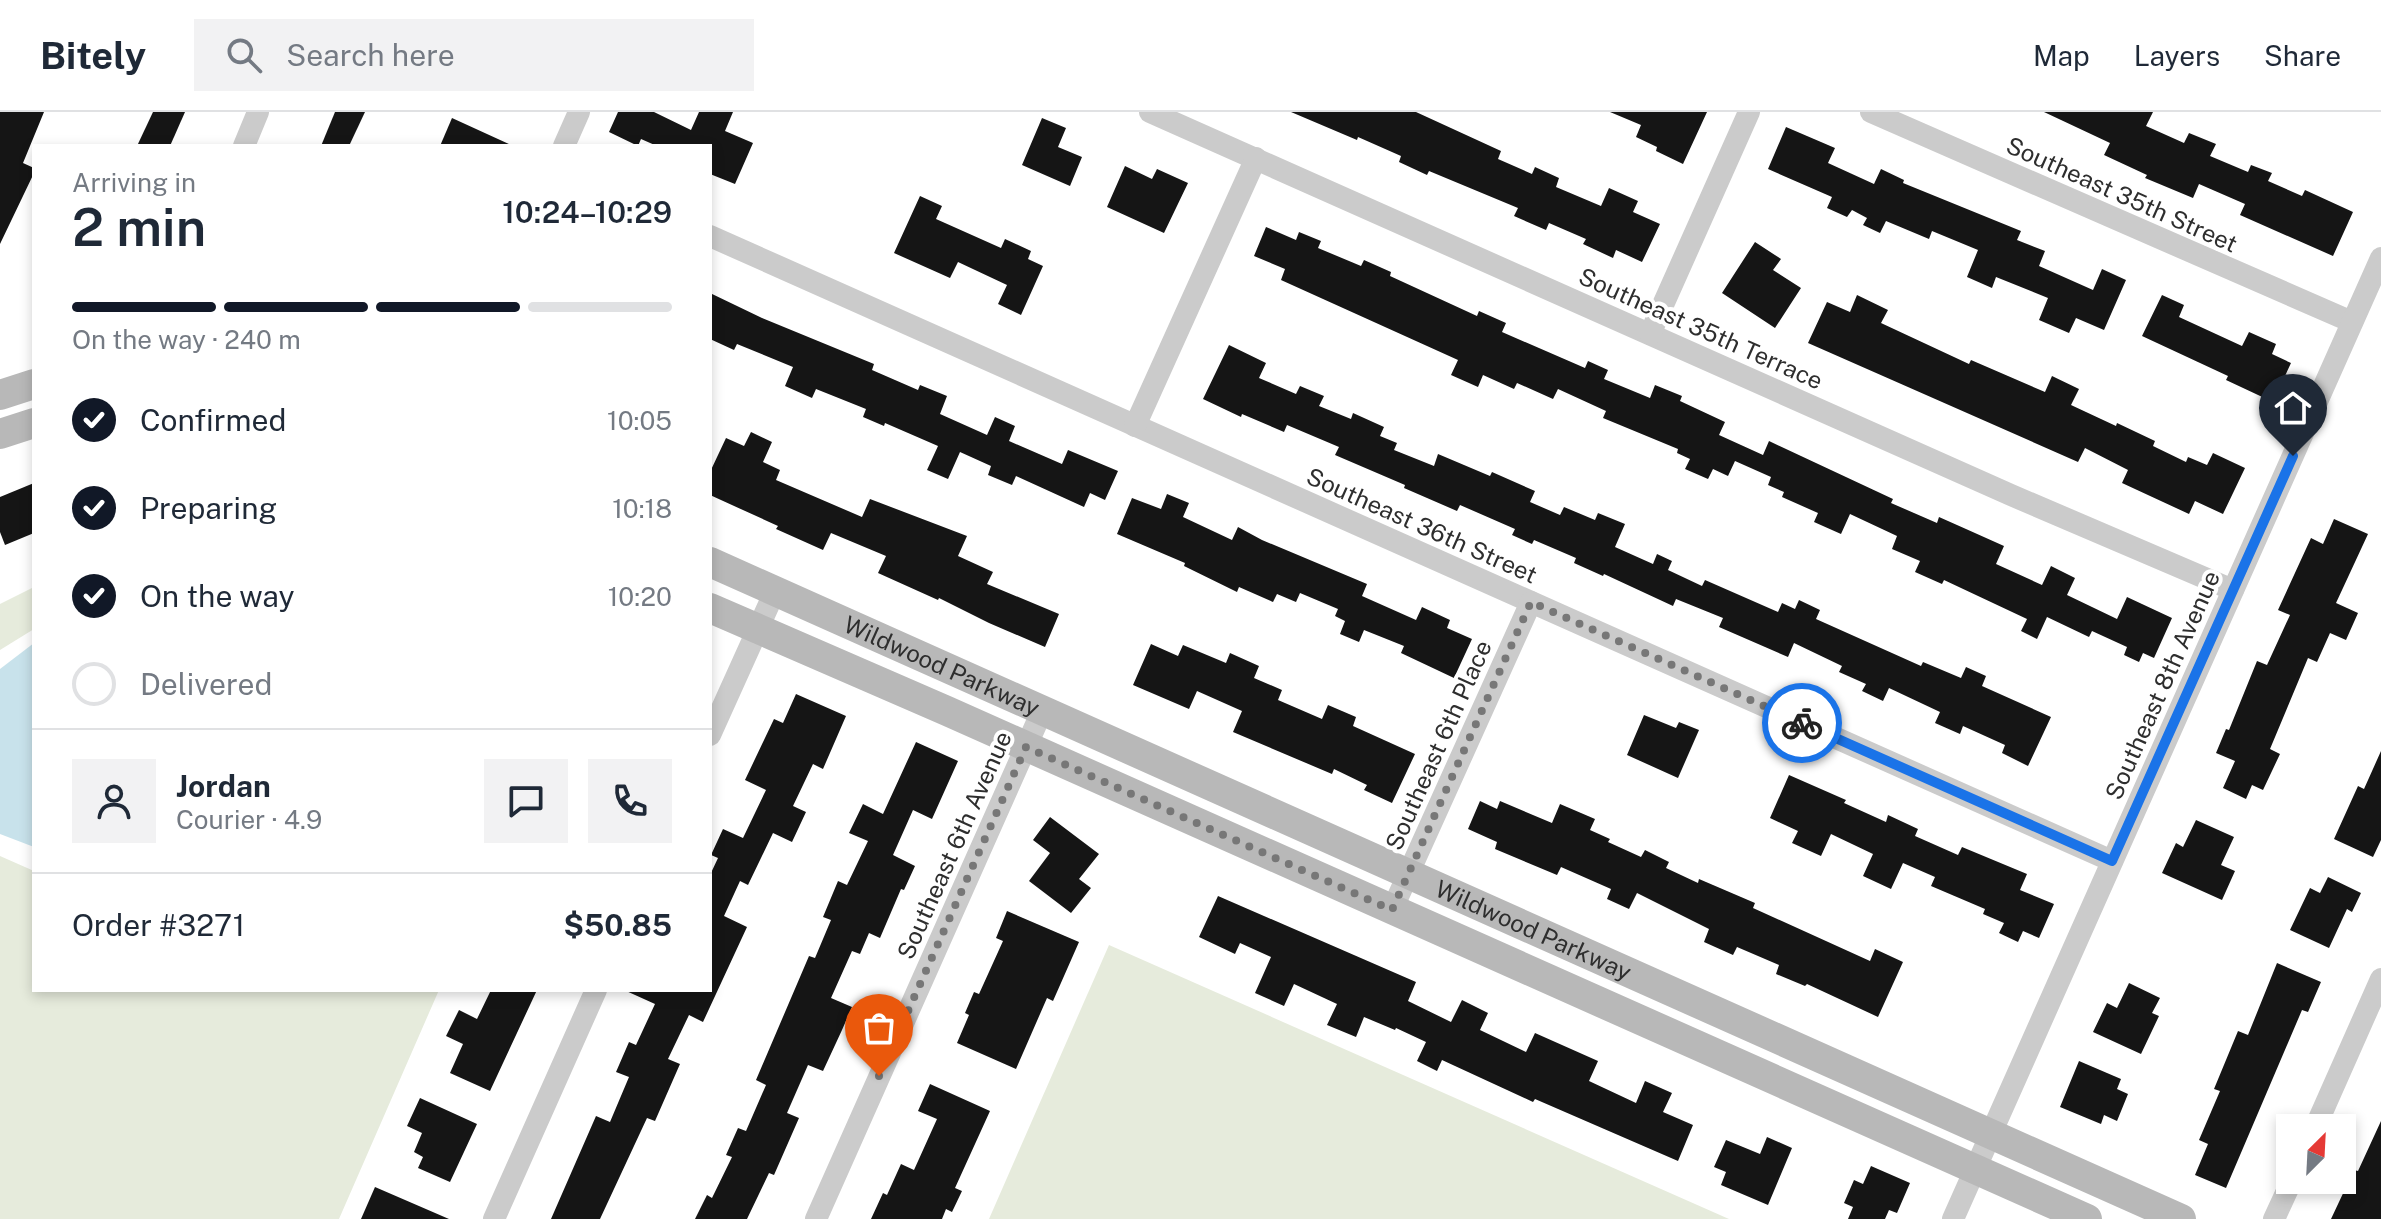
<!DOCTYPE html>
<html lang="en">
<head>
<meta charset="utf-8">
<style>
	body { margin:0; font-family:"Public Sans",sans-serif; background:#f2f2f3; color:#1f2937; height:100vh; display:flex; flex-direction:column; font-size:30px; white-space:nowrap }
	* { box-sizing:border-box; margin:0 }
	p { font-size:26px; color:#747a83 }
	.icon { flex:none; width:44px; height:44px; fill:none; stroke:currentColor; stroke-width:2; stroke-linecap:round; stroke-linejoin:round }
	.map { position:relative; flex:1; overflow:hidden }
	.drawer { position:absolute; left:32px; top:32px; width:680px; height:848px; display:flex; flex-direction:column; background:#fff; border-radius:0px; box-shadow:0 4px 12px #0003 }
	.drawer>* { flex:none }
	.needle { width:52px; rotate:24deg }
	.fabs { position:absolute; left:2276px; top:1002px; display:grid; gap:16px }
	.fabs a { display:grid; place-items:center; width:80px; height:80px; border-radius:0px; background:#fff; box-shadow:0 4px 12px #0003; font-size:40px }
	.pin { position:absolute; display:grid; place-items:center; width:68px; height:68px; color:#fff; margin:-82px -34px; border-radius:50% 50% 50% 0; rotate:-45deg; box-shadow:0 0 8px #0007 }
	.pin .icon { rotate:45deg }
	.courier { position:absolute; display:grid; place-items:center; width:80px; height:80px; margin:-40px; border:6px solid #1a73e8; border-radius:50%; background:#fff; color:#222; box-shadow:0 2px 10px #0007 }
	.overview em { font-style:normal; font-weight:600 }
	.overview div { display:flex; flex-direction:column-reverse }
	.overview { display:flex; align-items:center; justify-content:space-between; height:136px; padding:0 40px }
	h1 { font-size:52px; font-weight:600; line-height:60px }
	.bar { display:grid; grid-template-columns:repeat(4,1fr); gap:12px 8px; align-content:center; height:96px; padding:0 40px }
	.bar i { height:10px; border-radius:6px; background:#e0e1e3 }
	.bar .on { background:#111827 }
	.bar p { grid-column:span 4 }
	.line { display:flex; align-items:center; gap:20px; padding:0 40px; border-top:2px solid #e0e1e3 }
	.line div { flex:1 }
	.round { display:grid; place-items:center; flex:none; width:84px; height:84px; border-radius:0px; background:#f2f2f3 }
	ol { padding:0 40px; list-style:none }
	li { display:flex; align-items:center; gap:24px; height:88px }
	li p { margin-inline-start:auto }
	li .icon { padding:8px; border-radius:50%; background:#111827; color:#fff; stroke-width:4 }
	li:last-child { color:#747a83 }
	li i { width:44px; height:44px; border:4px solid #e0e1e3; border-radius:50% }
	header { display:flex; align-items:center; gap:48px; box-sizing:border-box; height:112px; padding:0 40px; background:#fff; border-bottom:2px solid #e0e1e3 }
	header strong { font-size:38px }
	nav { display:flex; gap:44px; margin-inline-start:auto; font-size:28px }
	.search { width:560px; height:72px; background:#f2f2f3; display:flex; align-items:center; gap:20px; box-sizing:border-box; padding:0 28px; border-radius:0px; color:#747a83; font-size:30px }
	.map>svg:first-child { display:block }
</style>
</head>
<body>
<header>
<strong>Bitely</strong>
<div class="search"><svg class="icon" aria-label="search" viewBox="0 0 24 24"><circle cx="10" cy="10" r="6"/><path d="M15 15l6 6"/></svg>Search here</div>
<nav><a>Map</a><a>Layers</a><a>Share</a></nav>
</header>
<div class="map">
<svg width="2381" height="1107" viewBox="0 0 2381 1107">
	<rect width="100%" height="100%" fill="#fff"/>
	<g fill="#e6ebdc">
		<polygon points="34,475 34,517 0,538 0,492"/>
		<polygon points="0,744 34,759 34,878 439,878 339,1107 0,1107"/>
		<polygon points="1109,833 1729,1107 989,1107"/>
	</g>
	<polygon fill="#c8e2eb" points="34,531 34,735 0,722 0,557"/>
	<g fill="#151515">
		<polygon points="0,0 44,0 23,51 34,56 34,61 0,132"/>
		<polygon points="153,0 185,0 170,34 137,34"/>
		<polygon points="335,0 365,0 349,34 321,34"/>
		<polygon points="618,0 654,0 691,18 699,0 733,0 725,19 753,31 735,72 710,62 710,34 657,34 641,27 638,34 609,20"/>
		<polygon points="1291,0 1416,0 1501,39 1498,47 1532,62 1535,55 1559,66 1556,75 1601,94 1609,76 1638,89 1633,100 1660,112 1642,150 1616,138 1613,146 1583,132 1586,127 1549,111 1546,118 1514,104 1518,96 1429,59 1427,63 1399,50 1401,44 1358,25 1357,28"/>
		<polygon points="1610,0 1707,0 1683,52 1656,39 1657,35 1636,25 1641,13"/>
		<polygon points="2044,0 2153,0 2146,14 2184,31 2189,21 2216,32 2210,44 2248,60 2251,53 2272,61 2268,69 2302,84 2305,78 2353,100 2333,144 2240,103 2245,92 2199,72 2193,86 2145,66 2147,63 2104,43 2110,31"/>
		<polygon points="452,6 513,34 440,34"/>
		<polygon points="1042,6 1066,16 1058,35 1082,45 1070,74 1022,53"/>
		<polygon points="1786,15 1835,36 1828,51 1874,72 1881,57 1904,68 1903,71 2021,119 2017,128 2045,139 2039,154 2093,178 2102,157 2126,168 2104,218 2076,206 2069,221 2039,208 2048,186 1996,165 1992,176 1967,165 1978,138 1932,119 1929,127 1886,109 1880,121 1863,113 1867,106 1852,98 1847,105 1827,96 1832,85 1768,57"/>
		<polygon points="1125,54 1152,67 1157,57 1188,71 1164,121 1107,95"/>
		<polygon points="920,84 942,94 936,107 1001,136 1005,127 1031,139 1028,147 1043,154 1021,203 998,192 1007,173 958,150 950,166 894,141"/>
		<polygon points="1266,115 1296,128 1299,120 1321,129 1318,136 1361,154 1364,148 1391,160 1390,164 1477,204 1479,199 1506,211 1502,220 1585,256 1588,249 1608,258 1604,267 1650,286 1655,273 1682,284 1680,289 1725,310 1719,323 1763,343 1769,329 1893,387 1891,391 1937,411 1939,405 1966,417 2004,434 1996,452 2042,473 2051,454 2075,466 2067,483 2117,507 2127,485 2172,506 2154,546 2143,541 2139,550 2124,543 2127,535 2092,519 2089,525 2047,505 2037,527 2021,519 2027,507 1944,468 1942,472 1915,460 1920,449 1892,437 1897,424 1850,402 1841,422 1814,410 1818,401 1782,385 1784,380 1768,373 1771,365 1735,349 1728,364 1713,357 1708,367 1685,357 1690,347 1677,341 1678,337 1603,306 1606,299 1558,277 1553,287 1517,271 1514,277 1483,263 1478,275 1451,263 1458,248 1281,168 1285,157 1254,144"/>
		<polygon points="1755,130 1781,147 1773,158 1801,176 1775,216 1722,181"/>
		<polygon points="710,181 762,206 874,252 872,258 918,278 920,273 947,284 940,302 987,323 995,305 1015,314 1009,329 1062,352 1068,338 1118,359 1105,388 1090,381 1084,395 1016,364 1012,373 988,363 991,354 960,340 948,367 927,358 938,334 885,311 884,314 863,305 866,297 816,277 812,286 785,274 793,255 737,232 734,238 710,227"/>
		<polygon points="1857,183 1888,198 1881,211 1969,252 1971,248 2045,280 2052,264 2079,277 2071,293 2116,314 2117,311 2155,329 2153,334 2186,350 2188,345 2207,353 2213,341 2245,356 2223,402 2195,389 2189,402 2122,371 2128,358 2085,336 2078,350 1808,231 1827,190 1850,200"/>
		<polygon points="2162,183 2184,193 2179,205 2242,234 2249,220 2276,232 2272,242 2291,251 2273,290 2226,268 2228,264 2142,224"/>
		<polygon points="1229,233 1266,251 1259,266 1296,282 1300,274 1324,284 1319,294 1351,307 1353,301 1384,315 1380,324 1397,331 1394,338 1434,354 1438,342 1490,364 1492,360 1535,379 1530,390 1560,403 1564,395 1595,408 1598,401 1625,412 1615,435 1653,452 1657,442 1672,449 1668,458 1702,474 1705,468 1778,500 1782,491 1795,497 1799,488 1820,498 1816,507 1921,554 1923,550 1961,566 1966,555 1986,564 1982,574 2051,605 2028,654 2002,641 2005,633 1963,614 1960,622 1935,611 1940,600 1889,576 1883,589 1862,579 1866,572 1839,560 1842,554 1794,531 1788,545 1719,515 1723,506 1676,487 1673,494 1604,462 1603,464 1574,451 1576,446 1534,428 1532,432 1512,423 1515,417 1460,393 1457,399 1404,376 1405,373 1335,343 1339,335 1287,313 1284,320 1242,302 1241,305 1203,287"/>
		<polygon points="751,320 772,330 763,350 780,358 776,368 862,405 870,387 967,424 958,444 993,460 987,472 1059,502 1045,535 989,511 939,486 938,488 878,461 886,444 831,421 823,438 776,417 778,414 710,383 710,360 726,326 744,334"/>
		<polygon points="34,371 34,421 5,433 0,420 0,385"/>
		<polygon points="1167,382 1189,391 1183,405 1232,428 1238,415 1262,428 1367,472 1362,484 1416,508 1422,495 1450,508 1447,516 1472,527 1454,566 1401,541 1404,534 1364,518 1359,530 1340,522 1345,509 1335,504 1338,497 1300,481 1296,490 1277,482 1273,490 1239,475 1237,480 1184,454 1185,451 1117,422 1132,386 1161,397"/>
		<polygon points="2334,407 2368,422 2336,491 2358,501 2346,528 2330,521 2317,550 2308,546 2270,637 2280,642 2263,678 2252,673 2246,687 2223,676 2235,649 2216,641 2226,617 2229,618 2257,549 2267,553 2290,503 2278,498 2311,426 2323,432"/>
		<polygon points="1151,532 1178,544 1183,533 1226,551 1230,541 1259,554 1254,566 1282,578 1278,588 1322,607 1328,593 1356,605 1353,614 1415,642 1392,691 1364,678 1367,673 1334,657 1332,662 1233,620 1242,599 1197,579 1189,597 1133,573"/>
		<polygon points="796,582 846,604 823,657 813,652 793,694 806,700 792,730 773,721 748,773 740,769 724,804 747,815 703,910 689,903 668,947 680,952 655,1009 647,1006 600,1107 551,1107 596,1004 610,1010 629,965 616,960 629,930 636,933 655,892 624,878 710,878 710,763 718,746 711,743 723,717 743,726 766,678 745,668 774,607 783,611"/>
		<polygon points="1644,603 1676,616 1679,610 1699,618 1678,666 1627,643"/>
		<polygon points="916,630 958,649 932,707 913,698 893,743 915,754 904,778 901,777 880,826 869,821 860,842 852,839 831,886 852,895 842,918 823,959 808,953 787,1001 799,1006 774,1063 769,1061 747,1107 695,1107 707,1083 712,1086 732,1045 726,1043 738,1016 746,1019 766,973 756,968 809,844 815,846 831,808 823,805 838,769 847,773 868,729 849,721 863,692 883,702"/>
		<polygon points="2381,639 2381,728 2373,745 2334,727 2358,674 2364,677"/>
		<polygon points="1789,663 1846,688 1844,691 1886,710 1888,703 1918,717 1915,724 1958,743 1962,735 2027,762 2020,778 2054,792 2039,826 2023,819 2018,830 1999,821 2004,811 1983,802 1985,797 1931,774 1935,765 1903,751 1891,777 1863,764 1873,742 1831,722 1821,744 1792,731 1798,719 1770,706"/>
		<polygon points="1480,689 1497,697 1500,689 1552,711 1560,692 1595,707 1590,718 1610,727 1608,730 1641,745 1645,738 1669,750 1666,756 1698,771 1699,767 1755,791 1753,796 1870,849 1875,837 1903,850 1878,905 1807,872 1805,874 1776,862 1779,853 1737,835 1733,843 1704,830 1709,817 1637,781 1629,797 1607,787 1611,777 1561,755 1557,763 1495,737 1497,730 1468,717"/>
		<polygon points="1050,705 1099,742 1079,767 1091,776 1071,801 1029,769 1050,741 1033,728"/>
		<polygon points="2196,708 2234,725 2221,753 2235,759 2222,788 2162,761 2176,731 2183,735"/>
		<polygon points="2328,765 2361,781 2352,800 2347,797 2329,836 2290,818 2310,776 2320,781"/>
		<polygon points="1218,784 1416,870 1408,889 1451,910 1462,888 1488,901 1480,918 1526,940 1535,921 1598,949 1589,969 1636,991 1645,969 1672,981 1663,1000 1693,1013 1678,1049 1535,987 1533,990 1442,948 1437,959 1417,949 1426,930 1396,916 1395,918 1364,905 1356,925 1327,913 1337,892 1294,872 1284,894 1255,881 1271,845 1240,831 1235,842 1199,825"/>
		<polygon points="1007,799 1079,830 1053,889 1047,886 1016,957 957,931 969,903 965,901 974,880 979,882 1003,829 996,826"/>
		<polygon points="2277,851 2321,870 2308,900 2302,898 2226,1076 2195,1063 2208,1032 2199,1028 2220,979 2214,977 2238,919 2248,923"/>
		<polygon points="2129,871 2160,886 2152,901 2159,904 2141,942 2093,920 2107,891 2117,896"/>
		<polygon points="491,878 537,878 490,979 450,961 463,932 446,924 459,898 477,907"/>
		<polygon points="2079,949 2121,967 2117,977 2128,982 2117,1009 2104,1003 2101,1012 2060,995"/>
		<polygon points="930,972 990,999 955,1076 962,1079 952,1100 946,1097 942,1107 871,1107 883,1081 887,1083 901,1052 914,1058 937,1007 918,999"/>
		<polygon points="420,986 477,1012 450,1070 418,1056 423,1045 414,1040 422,1021 407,1014"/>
		<polygon points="2381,1009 2381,1107 2331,1107 2354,1058 2358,1059"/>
		<polygon points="1767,1025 1792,1036 1768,1093 1721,1073 1726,1060 1714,1055 1726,1028 1760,1042"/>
		<polygon points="1871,1054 1910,1071 1897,1101 1889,1098 1885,1107 1848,1107 1853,1095 1844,1091 1854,1068 1863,1072"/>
		<polygon points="375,1075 449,1107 361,1107"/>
	</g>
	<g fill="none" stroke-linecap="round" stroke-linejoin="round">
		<g stroke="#cbcbcb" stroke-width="22">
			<polyline points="1150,0 2011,383 2233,478"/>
			<polyline points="1871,0 2352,210"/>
			<polyline points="244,34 258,0"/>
			<polyline points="564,34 579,0"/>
			<polyline points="710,124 2112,749"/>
			<polyline points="1650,222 1749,0"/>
			<polyline points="1135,314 1256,46"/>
			<polyline points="710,623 775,479"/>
			<polyline points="1392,798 1531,490"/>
			<polyline points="2315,1016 2381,867"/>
			<polyline points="494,1107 596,878"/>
			<polyline points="816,1107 1042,599"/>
			<polyline points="1953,1107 2381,146"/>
			<polyline points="2274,1107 2292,1068"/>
		</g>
		<g stroke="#b8b8b8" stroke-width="30">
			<polyline points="0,283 34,272"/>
			<polyline points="0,322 34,311"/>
			<path id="s1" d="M 710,450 L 2181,1107"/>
			<polyline points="710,496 947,599 2087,1107"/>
		</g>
	</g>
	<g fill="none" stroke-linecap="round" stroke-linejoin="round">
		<polyline stroke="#777" stroke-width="8" stroke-dasharray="0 14.4" points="879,964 1026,635 1392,798 1531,490 1802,611"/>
		<polyline stroke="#1a73e8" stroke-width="10" points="1802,611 2112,749 2293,344"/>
	</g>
	<g text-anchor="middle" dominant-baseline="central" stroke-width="8" stroke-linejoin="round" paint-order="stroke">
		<g font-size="24" fill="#2e2e2e" stroke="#fff">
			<text transform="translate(2122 82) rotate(24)">Southeast 35th Street</text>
			<text transform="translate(1701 216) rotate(24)">Southeast 35th Terrace</text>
			<text transform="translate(1422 413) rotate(24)">Southeast 36th Street</text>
			<text stroke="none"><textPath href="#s1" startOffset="254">Wildwood Parkway</textPath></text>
			<text transform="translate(2162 573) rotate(-66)">Southeast 8th Avenue</text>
			<text transform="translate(1438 633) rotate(-66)">Southeast 6th Place</text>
			<text transform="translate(954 733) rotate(-66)">Southeast 6th Avenue</text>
			<text stroke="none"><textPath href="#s1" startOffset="902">Wildwood Parkway</textPath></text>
		</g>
	</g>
</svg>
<div class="fabs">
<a><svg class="needle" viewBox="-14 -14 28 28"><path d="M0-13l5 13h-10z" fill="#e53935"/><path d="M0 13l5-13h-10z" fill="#747a83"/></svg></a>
</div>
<div class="pin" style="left:879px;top:964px;background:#ea580c"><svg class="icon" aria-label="bag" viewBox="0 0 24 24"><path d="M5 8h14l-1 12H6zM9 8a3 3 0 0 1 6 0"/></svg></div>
<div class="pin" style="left:2293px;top:344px;background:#1f2937"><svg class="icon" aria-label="home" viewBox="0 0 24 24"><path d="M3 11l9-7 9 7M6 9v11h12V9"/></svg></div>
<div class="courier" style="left:1802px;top:611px"><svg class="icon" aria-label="bike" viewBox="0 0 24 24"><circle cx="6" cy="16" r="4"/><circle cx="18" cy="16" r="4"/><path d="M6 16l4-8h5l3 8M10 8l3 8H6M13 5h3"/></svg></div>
<section class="drawer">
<div class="overview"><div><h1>2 min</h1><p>Arriving in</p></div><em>10:24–10:29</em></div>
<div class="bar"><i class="on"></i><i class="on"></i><i class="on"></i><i></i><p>On the way · 240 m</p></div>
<ol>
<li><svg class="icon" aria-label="check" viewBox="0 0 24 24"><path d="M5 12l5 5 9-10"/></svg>Confirmed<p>10:05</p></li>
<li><svg class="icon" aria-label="check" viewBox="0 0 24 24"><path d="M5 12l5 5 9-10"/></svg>Preparing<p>10:18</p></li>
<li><svg class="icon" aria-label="check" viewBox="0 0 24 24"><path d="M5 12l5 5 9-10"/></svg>On the way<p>10:20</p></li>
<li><i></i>Delivered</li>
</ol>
<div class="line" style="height:144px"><a class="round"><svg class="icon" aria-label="person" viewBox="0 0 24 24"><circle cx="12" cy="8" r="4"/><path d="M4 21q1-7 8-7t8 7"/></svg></a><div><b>Jordan</b><p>Courier · 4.9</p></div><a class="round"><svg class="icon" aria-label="chat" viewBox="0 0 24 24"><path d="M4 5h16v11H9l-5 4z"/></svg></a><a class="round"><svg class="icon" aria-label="phone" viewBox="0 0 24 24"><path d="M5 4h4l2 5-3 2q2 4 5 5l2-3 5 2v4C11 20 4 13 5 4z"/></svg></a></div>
<div class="line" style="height:104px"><div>Order #3271</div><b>$50.85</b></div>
</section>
</div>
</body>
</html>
